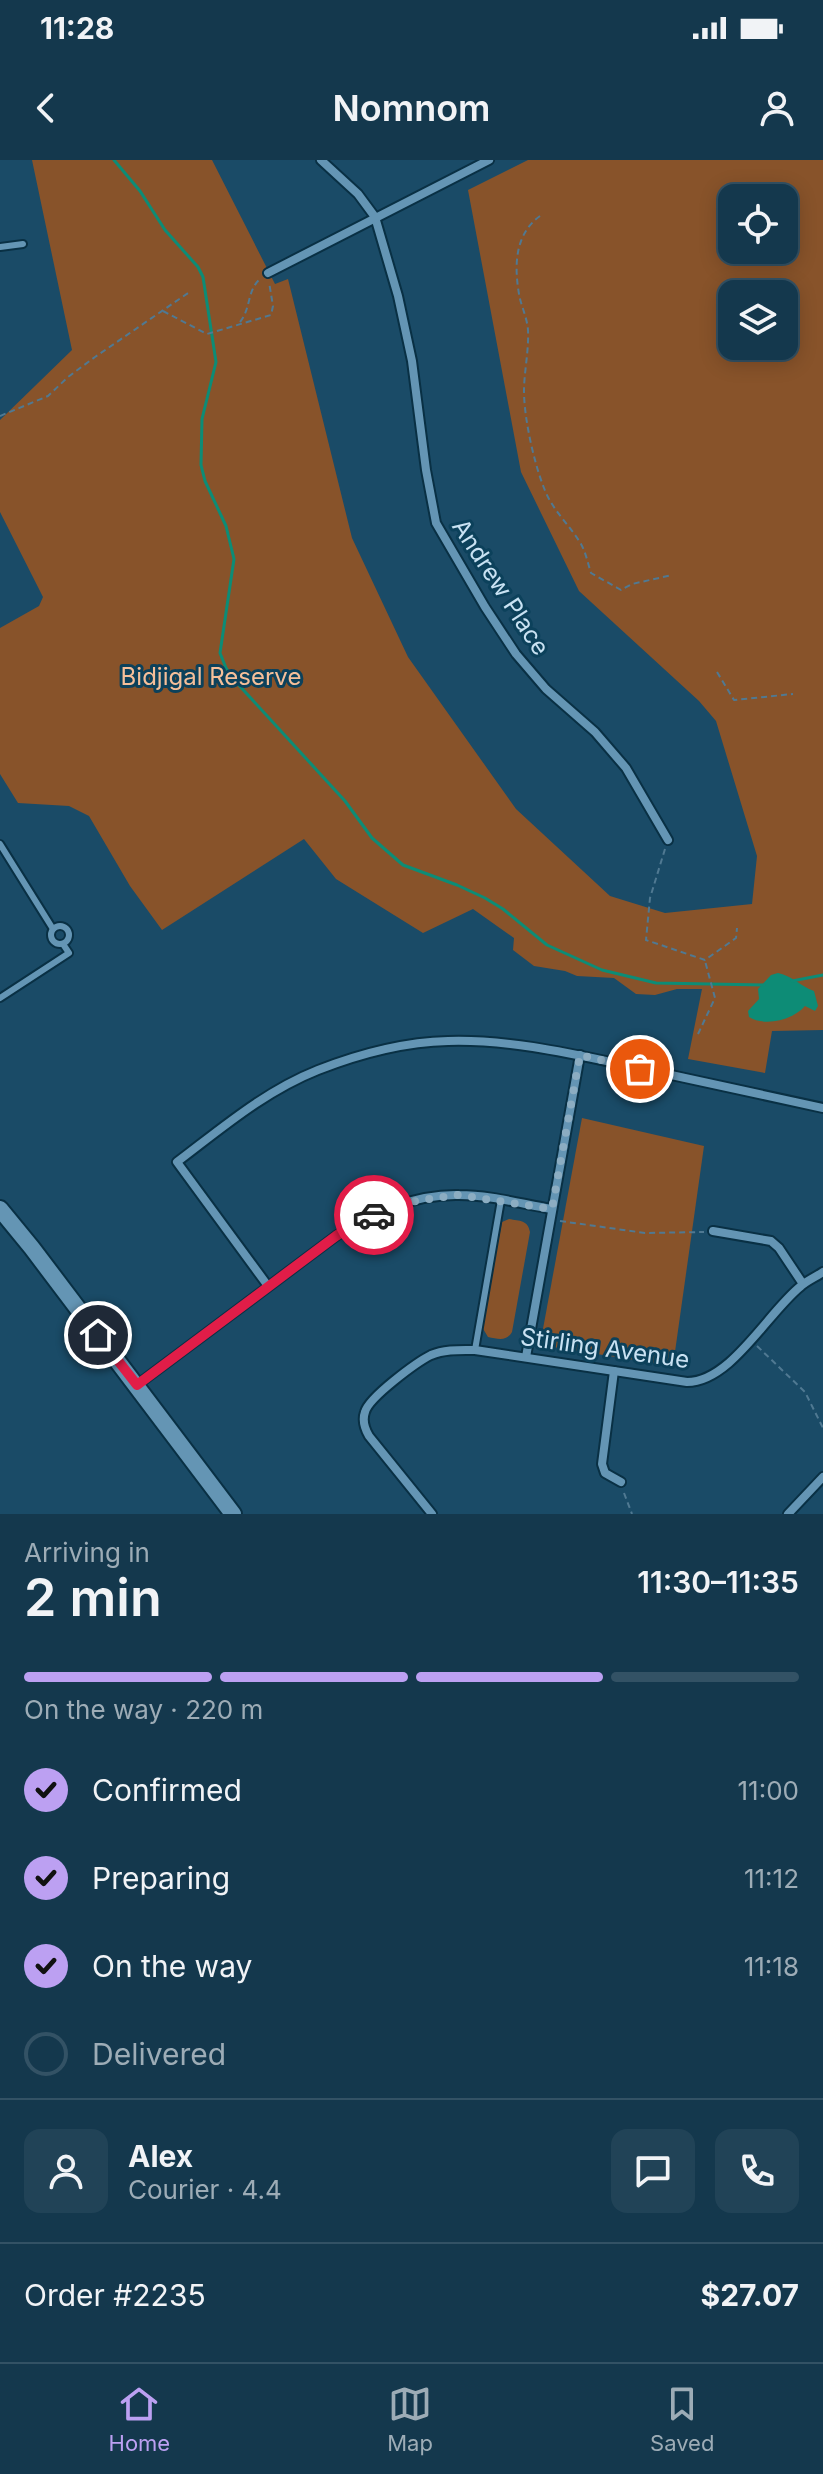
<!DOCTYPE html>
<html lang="en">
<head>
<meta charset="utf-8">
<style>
	body { margin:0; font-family:Inter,sans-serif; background:#214357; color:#f1f3f6; height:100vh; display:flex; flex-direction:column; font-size:30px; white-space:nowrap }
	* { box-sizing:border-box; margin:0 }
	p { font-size:26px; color:#9dacb6 }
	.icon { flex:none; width:44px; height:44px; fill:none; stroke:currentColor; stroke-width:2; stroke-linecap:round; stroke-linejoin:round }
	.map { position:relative; height:1354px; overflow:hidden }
	.sheet { display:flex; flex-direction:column; background:#14384d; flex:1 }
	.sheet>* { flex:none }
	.tools { position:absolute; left:718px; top:24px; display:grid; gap:16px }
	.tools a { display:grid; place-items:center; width:80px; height:80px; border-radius:16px; background:#14384d; box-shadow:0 4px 20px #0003,0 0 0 2px #335265; font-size:40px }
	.pin { position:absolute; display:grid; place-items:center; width:68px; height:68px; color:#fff; margin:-34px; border:4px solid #fff; border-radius:50%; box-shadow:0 2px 8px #0007 }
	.courier { position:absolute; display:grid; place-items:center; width:80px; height:80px; margin:-40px; border:6px solid #e11d48; border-radius:50%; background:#fff; color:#222; box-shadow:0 2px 10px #0007 }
	.summary em { font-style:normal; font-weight:600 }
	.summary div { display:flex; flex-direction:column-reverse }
	.summary { display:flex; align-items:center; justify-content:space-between; height:136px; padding:0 24px }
	h1 { font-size:52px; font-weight:600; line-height:60px }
	.bar { display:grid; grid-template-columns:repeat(4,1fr); gap:12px 8px; align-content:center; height:96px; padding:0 24px }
	.bar i { height:10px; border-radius:6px; background:#335265 }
	.bar .current { background:#bca0f2 }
	.bar p { grid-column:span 4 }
	.line { display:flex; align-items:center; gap:20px; padding:0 24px; border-top:2px solid #335265 }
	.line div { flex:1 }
	.round { display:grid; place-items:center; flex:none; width:84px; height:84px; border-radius:16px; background:#214357 }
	ol { padding:0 24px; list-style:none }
	li { display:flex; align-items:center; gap:24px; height:88px }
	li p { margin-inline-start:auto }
	li .icon { padding:8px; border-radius:50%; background:#bca0f2; color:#111; stroke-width:4 }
	li:last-child { color:#9dacb6 }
	li i { width:44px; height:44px; border:4px solid #335265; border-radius:50% }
	.status { display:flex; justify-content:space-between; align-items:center; height:56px; padding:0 40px; background:#14384d; direction:ltr }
	.status svg { height:22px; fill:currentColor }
	header { display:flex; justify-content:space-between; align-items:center; height:104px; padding:0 24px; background:#14384d; font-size:36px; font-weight:600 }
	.menu { display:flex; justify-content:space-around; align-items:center; height:112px; border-top:2px solid #335265; background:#14384d; font-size:22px; color:#9dacb6 }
	.menu a { display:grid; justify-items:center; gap:4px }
	.menu .current { color:#bca0f2 }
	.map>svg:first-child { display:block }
</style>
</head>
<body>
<div class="status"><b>11:28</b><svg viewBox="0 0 49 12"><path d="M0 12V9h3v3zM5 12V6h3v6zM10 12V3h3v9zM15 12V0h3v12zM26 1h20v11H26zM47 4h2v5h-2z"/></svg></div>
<header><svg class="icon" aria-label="back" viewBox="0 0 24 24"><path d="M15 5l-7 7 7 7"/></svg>Nomnom<svg class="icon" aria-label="person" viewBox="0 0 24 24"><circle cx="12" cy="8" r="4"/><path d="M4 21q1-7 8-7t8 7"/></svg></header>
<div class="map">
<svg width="823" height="1354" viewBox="0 0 823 1354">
	<rect width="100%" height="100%" fill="#1a4b67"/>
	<g fill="#88532a" fill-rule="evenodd">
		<path d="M 32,0 L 212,0 L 275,124 L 288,119 L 352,378 L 408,497 L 516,649 L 610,736 L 665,753 L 752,744 L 757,696 L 716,561 L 699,541 L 579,431 L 521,312 L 468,30 L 528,0 L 823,0 L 823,870 L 772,871 L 765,913 L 688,899 L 702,829 L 677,829 L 655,835 L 636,834 L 614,818 L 577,816 L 565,811 L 534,806 L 513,790 L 514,778 L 473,749 L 423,773 L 336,719 L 304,679 L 162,770 L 130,726 L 89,656 L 69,646 L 18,643 L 0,614 L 0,468 L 39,446 L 43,437 L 0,352 L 0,260 L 72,190 ZM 732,38 L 784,38 L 784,90 L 732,90 ZM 732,134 L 784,134 L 784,186 L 732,186 Z"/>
		<polygon points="582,958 704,986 673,1206 540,1185"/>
		<path d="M 509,1059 C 520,1061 528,1060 530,1072 L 512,1172 C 506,1182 498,1179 488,1177 L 482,1167 L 502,1062 Z"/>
	</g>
	<path fill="#0d8c76" d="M 778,813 C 793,816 800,826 814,831 L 818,846 L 815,851 L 805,846 C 793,860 765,867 749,857 L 748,851 L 759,839 L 758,829 L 771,815 Z"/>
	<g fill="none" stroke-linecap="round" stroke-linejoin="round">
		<g stroke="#0d8c76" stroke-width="3">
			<polyline points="114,0 140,31 165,70 198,107 203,117 216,202 202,259 201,305 205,321 226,366 234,399 220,493 226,508 236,522 345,641 372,678 403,705 457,725 485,738 503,749 547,785 602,810 656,823 764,825"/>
			<polyline points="792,821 823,815"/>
		</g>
		<defs>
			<g id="lane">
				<polyline points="0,87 23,84"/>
				<polyline points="0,684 53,769"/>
				<circle cx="60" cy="775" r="9"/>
				<polyline points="0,838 69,793 63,784"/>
				<polyline points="475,1190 501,1040"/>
			</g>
			<g id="street">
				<polyline points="321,0 358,34 375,57 398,136 412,201 426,310 436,363 485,447 516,494 546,529 595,572 626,608 668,680"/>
				<polyline points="268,113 489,0"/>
				<polyline points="713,1071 771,1081 779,1088 803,1124"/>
				<path d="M 268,1126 L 177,1002 C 222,968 265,931 318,910 C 359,894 404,882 448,881 C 512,879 577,895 639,908 C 701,922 762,935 823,948"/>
				<polyline points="526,1197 580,895"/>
				<polyline points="614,1211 602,1304 605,1313 621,1322"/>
				<path d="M 137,1225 L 336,1076 C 372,1052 416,1034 459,1035 C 490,1035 522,1044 552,1049"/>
				<path d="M 432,1354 L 369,1276 C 365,1269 362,1260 365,1252 C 369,1237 417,1202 431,1195 C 445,1189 461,1190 475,1190 L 687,1222 C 731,1222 768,1152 801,1126 C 808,1120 816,1117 823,1112"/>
				<polyline points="788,1354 823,1317"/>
			</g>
			<polyline id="secondary" points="0,1049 32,1088 233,1354"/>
		</defs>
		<use href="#lane" stroke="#093044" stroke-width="10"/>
		<use href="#street" stroke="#093044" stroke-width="12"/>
		<use href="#secondary" stroke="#093044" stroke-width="20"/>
		<g stroke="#507992" stroke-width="2" stroke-dasharray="6 4" stroke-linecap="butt">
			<path d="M 540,56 C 515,74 514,105 519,134 C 521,146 527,157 528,170 C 529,191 524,212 524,231 C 524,258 534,303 544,328 C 552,350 569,364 581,384 C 586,393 588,404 591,413 L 621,430 L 632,424 L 672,415"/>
			<polyline points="163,151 207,174 271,155 273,146 269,122"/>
			<path d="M 240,162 C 251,149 247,130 260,119"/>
			<polyline points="0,256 48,236 68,217 95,197 191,131"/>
			<polyline points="717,512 734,540 793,534"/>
			<polyline points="665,689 650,738 646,780 705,800 736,778 737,768"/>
			<polyline points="698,874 715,838 705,801"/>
			<polyline points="560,1061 645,1073 704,1072"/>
			<polyline points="757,1186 805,1232 823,1268"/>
			<polyline points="624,1333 632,1354"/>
		</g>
		<use href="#lane" stroke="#6495b4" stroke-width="6"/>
		<use href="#street" stroke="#6495b4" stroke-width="8"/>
		<use href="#secondary" stroke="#6495b4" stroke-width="16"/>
	</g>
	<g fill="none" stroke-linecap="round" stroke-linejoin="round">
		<polyline stroke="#8cadc2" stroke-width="8" stroke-dasharray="0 14.4" points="374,1055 416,1041 458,1035 552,1049 580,895 640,909"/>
		<polyline stroke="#e11d48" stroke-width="10" points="98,1175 137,1225 336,1076 354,1064 374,1055"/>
	</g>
	<g text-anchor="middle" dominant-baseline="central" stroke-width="6" stroke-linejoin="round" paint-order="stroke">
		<g font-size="24" fill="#c9e2f3" stroke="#0c415b">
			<text transform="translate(501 427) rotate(57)">Andrew Place</text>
			<text transform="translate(605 1188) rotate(8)">Stirling Avenue</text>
		</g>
		<g font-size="24" fill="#f6bf99" stroke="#0c415b">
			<text x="211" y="516">Bidjigal Reserve</text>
		</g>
	</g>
</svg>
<div class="tools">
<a><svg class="icon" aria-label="locate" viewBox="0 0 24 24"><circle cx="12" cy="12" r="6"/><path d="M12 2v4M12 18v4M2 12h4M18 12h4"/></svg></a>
<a><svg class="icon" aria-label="layers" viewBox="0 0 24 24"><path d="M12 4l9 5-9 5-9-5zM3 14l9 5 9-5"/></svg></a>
</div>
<div class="pin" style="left:640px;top:909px;background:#ea580c"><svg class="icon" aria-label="bag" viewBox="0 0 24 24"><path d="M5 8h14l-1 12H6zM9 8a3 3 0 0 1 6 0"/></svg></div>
<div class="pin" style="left:98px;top:1175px;background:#1f2937"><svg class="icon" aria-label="home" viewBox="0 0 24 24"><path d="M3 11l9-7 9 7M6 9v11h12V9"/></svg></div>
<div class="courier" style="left:374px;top:1055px"><svg class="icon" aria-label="car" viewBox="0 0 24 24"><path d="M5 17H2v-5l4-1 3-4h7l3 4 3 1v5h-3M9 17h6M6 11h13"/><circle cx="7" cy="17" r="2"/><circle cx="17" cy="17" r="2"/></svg></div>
</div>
<section class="sheet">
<div class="summary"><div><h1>2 min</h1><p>Arriving in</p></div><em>11:30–11:35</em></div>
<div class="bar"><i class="current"></i><i class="current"></i><i class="current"></i><i></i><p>On the way · 220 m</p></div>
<ol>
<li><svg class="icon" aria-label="check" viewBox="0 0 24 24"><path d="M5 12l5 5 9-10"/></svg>Confirmed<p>11:00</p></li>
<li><svg class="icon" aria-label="check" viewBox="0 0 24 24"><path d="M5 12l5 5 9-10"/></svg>Preparing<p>11:12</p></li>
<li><svg class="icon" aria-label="check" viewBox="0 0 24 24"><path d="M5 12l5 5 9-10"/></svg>On the way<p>11:18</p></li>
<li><i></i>Delivered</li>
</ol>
<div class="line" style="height:144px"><a class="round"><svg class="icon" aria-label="person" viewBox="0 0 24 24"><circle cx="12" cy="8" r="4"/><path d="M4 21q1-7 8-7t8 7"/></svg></a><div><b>Alex</b><p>Courier · 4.4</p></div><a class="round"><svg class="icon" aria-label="chat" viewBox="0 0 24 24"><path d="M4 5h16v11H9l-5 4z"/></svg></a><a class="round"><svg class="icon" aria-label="phone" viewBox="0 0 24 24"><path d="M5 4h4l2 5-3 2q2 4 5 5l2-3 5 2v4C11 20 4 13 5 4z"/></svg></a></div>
<div class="line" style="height:104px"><div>Order #2235</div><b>$27.07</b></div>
</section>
<nav class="menu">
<a class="current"><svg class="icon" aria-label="home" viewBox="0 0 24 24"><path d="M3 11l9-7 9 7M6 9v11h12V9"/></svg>Home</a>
<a><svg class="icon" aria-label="map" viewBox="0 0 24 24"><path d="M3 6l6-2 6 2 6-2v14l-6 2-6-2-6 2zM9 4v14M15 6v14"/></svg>Map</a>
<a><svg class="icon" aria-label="saved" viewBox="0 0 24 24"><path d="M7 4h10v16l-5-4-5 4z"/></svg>Saved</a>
</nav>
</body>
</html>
